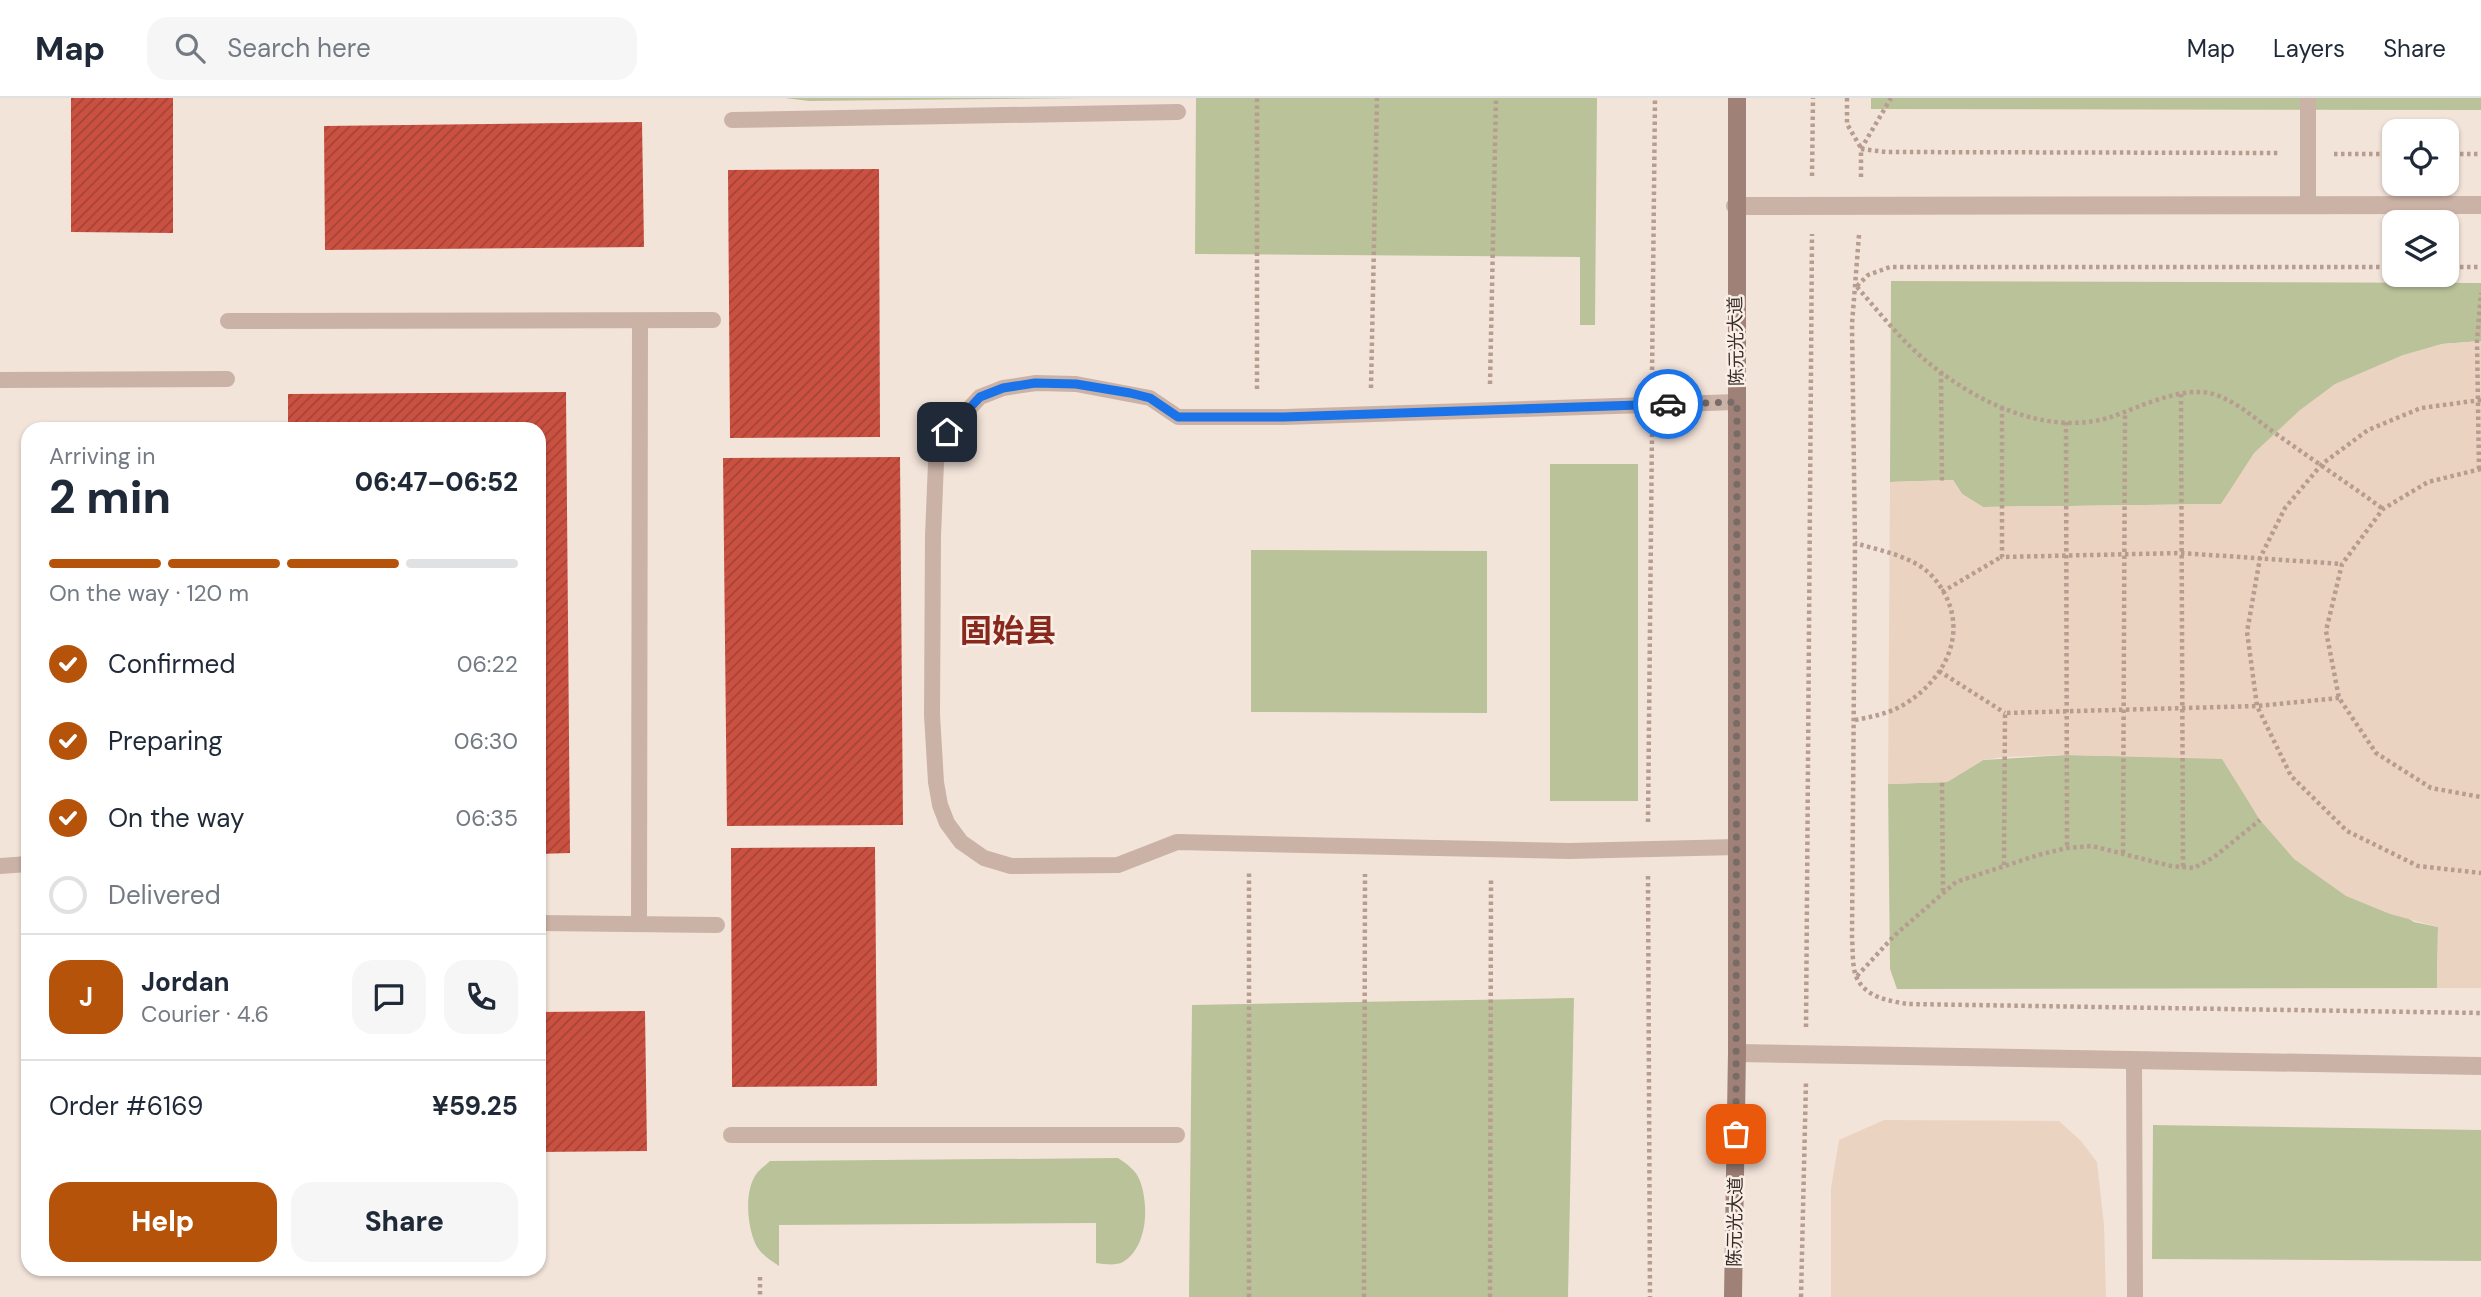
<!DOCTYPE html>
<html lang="en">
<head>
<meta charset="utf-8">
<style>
	body { margin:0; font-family:"DM Sans","Noto Sans SC",sans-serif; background:#f6f6f7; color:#1f2937; height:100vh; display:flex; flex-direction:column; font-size:26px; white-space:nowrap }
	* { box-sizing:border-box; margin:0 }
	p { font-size:23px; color:#747a83 }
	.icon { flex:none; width:38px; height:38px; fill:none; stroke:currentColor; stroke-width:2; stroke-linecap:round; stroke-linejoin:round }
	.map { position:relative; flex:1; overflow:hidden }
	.drawer { position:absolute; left:21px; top:324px; width:525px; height:854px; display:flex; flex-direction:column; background:#fff; border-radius:21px; box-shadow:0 2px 5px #0004 }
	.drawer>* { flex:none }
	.tools { position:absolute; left:2382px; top:21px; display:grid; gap:14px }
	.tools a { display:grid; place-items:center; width:77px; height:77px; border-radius:14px; background:#fff; box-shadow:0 2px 5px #0004; font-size:35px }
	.pin { position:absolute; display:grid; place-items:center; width:60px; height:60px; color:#fff; margin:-30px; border-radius:14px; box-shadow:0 4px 10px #0006 }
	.courier { position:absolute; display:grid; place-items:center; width:70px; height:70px; margin:-35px; border:5px solid #1a73e8; border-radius:50%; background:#fff; color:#222; box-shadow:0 2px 9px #0007 }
	.headline em { font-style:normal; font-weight:800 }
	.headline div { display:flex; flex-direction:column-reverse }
	.headline { display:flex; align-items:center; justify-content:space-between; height:119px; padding:0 28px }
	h1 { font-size:46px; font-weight:800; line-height:52px }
	.bar { display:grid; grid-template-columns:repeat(4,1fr); gap:10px 7px; align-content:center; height:84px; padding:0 28px }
	.bar i { height:9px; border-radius:5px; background:#e0e1e3 }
	.bar .on { background:#b45309 }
	.bar p { grid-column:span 4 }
	.line { display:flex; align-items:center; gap:18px; padding:0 28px; border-top:2px solid #e0e1e3 }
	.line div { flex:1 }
	.round { display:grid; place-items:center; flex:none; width:74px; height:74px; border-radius:21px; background:#f6f6f7 }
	ol { padding:0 28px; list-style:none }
	li { display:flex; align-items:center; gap:21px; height:77px }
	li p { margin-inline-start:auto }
	li .icon { padding:7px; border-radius:50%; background:#b45309; color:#fff; stroke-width:4 }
	li:last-child { color:#747a83 }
	li i { width:38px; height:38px; border:4px solid #e0e1e3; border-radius:50% }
	.primary-button { display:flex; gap:14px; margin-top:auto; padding:14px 28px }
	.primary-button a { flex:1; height:80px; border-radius:21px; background:#b45309; color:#fff; font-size:28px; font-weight:800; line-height:80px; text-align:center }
	.primary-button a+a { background:#f6f6f7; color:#1f2937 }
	header { display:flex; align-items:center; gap:42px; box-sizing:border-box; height:98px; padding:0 35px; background:#fff; border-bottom:2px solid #e0e1e3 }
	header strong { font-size:33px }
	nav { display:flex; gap:38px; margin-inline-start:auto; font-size:24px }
	.search { width:490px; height:63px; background:#f6f6f7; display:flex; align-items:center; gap:18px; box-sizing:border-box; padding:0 24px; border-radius:21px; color:#747a83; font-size:26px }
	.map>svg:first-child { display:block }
</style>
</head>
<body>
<header>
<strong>Map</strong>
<div class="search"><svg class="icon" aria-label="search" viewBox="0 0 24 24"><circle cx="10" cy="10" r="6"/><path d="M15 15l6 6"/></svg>Search here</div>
<nav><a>Map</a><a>Layers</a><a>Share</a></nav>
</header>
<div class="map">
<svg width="2481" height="1199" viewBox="0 0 2481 1199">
	<defs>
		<pattern id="building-hatch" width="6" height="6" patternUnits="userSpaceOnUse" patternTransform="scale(1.75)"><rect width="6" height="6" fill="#ca5141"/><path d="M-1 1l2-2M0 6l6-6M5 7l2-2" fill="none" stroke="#a54336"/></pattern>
	</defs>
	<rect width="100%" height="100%" fill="#f3e4da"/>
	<g fill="#bac29a">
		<polygon points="785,0 1091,0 809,3"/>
		<polygon points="1196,0 1597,0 1595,227 1580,227 1580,159 1195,156"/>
		<polygon points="1871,0 2481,0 2481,12 1871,11"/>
		<polygon points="1891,183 2481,185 2481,243 2442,246 2409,256 2236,385 2221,406 1983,409 1962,396 1953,382 1890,384"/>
		<rect x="1550" y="366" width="88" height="337"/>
		<polygon points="1251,452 1487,453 1487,615 1251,614"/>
		<polygon points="2067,657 2223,660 2260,722 2414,824 2438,829 2437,890 1897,891 1890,871 1888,686 1947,684 1983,662"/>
		<polygon points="1574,900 1568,1199 1189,1199 1192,907"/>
		<polygon points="2153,1027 2481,1032 2481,1163 2152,1161"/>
		<path d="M 1118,1060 C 1127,1066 1136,1072 1140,1083 C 1149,1107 1148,1149 1123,1164 C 1115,1168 1105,1166 1096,1165 L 1096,1125 L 779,1127 L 779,1168 C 770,1162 760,1156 755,1145 C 747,1126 744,1092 757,1075 C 761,1070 766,1067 770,1063 Z"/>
	</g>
	<g fill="#ebd3c1">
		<polygon points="2481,243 2481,890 2437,890 2438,829 2390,816 2346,798 2294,761 2260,722 2222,661 2067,657 2004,659 1983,662 1947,684 1888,686 1890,384 1953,382 1962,396 1983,409 2221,406 2254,355 2300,312 2335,286 2403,257 2442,246"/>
		<polygon points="1884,1022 2059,1023 2081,1043 2097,1064 2104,1127 2106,1199 1831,1199 1831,1090 1839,1042"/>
	</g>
	<g fill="url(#building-hatch)">
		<polygon points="71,0 173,0 173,135 71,134"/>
		<polygon points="642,24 644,149 325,152 324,28"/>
		<polygon points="879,71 880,339 730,340 728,72"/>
		<polygon points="566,294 570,755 539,756 539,331 288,331 288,296"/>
		<polygon points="900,359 903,727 727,728 723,360"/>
		<polygon points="875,749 877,988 732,989 731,750"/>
		<polygon points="645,913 647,1053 539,1054 539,914"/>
	</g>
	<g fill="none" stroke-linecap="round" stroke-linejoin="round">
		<g stroke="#b79c90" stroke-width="4.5" stroke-dasharray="3.5 3.5" stroke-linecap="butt">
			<polyline points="1847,0 1847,26 1861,50"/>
			<polyline points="1861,51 1886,54 2280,55"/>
			<polyline points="2334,56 2394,56"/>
			<polyline points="2446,56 2481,56"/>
			<polyline points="1812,78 1813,0"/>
			<polyline points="1861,79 1861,51 1891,0"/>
			<path d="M 1859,137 L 1852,226 L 1855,445 L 1852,839 C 1853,851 1852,868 1856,878 C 1864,899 1889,903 1908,906 L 2481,915"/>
			<polyline points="2446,169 2481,169"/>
			<polyline points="1857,188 1868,177 1890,169 2394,169"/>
			<path d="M 1857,189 C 1880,215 1903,245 1930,266 C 1978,305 2048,339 2111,319 C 2140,309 2183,287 2213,296 C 2238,304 2254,320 2275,335 C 2311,361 2348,385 2383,411"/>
			<polyline points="1941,274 1942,383"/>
			<polyline points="1652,279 1655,0"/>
			<polyline points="1490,286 1496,0"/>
			<polyline points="1371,290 1377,0"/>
			<polyline points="1257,291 1257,0"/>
			<polyline points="2181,296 2183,769"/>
			<polyline points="2481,302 2421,310 2368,332 2322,366 2285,410 2260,460 2247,534 2257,608 2291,678 2347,733 2418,768 2481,775"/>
			<polyline points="2002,309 2002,459 2181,455 2342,466"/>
			<polyline points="2066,324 2067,750"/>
			<polyline points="2479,371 2477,243 2481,195"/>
			<polyline points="2481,371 2428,384 2383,411 2342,466 2326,533 2339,600 2376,655 2431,690 2481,699"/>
			<polyline points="1942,494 2001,459"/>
			<polyline points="1939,573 2005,615"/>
			<path d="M 1855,622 C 1872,619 1890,615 1905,606 C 1951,577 1972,524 1933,479 C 1914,458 1881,453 1855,445"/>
			<polyline points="1942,685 1943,793"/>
			<polyline points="1648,724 1652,333"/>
			<polyline points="2123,755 2125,314"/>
			<polyline points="2004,767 2005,615 2257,608 2339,600"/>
			<polyline points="1648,778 1650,1199"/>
			<polyline points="1857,878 1895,837 1956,784 2038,757 2067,750 2092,748 2171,768 2194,770 2214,759 2260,722"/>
			<polyline points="1806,929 1812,136"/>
			<polyline points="760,1179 760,1199"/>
			<polyline points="1249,1199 1249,773"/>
			<polyline points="1364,1199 1365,776"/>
			<polyline points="1490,1199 1491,780"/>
			<polyline points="1801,1199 1806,983"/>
		</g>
		<g stroke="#cbb2a6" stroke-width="16">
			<polyline points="2308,0 2308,106"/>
			<polyline points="732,22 1178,14"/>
			<polyline points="228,223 713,222"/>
			<polyline points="0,282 227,281"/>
			<polyline points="1737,749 1569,753 1177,744 1118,767 1011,768 984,760 961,744 947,725 940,707 936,684 932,617 933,438 936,364 947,334 980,299 1003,290 1036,285 1076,286 1150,300 1178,319 1284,319 1737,304"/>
			<polyline points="0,768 28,766"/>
			<polyline points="539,825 717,827"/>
			<polyline points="639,825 640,223"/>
			<polyline points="2134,962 2135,1199"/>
			<polyline points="731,1037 1177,1037"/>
		</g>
		<g stroke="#cbb2a6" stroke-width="18">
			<polyline points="1735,108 2481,107"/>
			<polyline points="1737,955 2481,968"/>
		</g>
		<polyline stroke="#9f8177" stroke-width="18" points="1733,1199 1737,955 1737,0"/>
	</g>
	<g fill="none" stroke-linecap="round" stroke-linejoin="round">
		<polyline stroke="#796b66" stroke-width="7" stroke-dasharray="0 12.6" points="1668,306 1737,304 1736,1036"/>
		<polyline stroke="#1a73e8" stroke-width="9" points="947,334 980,299 1003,290 1035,285 1076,286 1130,295 1150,300 1178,319 1284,319 1668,306"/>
	</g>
	<g text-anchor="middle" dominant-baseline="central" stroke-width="5" stroke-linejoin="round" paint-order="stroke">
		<g font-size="18" fill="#372a27" stroke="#faefe7">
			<text transform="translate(1736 243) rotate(-91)">陈元光大道</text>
			<text transform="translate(1735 1124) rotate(-89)">陈元光大道</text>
		</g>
		<g font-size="32" font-weight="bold" fill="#89291d" stroke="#faefe7">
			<text x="1008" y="533">固始县</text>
		</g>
	</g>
</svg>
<div class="tools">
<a><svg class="icon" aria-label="locate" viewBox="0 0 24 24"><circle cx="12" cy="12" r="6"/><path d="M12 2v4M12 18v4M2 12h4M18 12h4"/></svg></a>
<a><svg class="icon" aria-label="layers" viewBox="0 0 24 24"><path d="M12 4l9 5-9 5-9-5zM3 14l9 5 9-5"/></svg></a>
</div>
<div class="pin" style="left:1736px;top:1036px;background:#ea580c"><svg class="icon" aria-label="bag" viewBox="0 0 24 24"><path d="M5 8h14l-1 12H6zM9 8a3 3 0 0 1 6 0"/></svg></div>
<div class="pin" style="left:947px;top:334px;background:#1f2937"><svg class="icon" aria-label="home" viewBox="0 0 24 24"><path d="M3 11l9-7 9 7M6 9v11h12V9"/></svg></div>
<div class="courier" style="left:1668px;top:306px"><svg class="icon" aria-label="car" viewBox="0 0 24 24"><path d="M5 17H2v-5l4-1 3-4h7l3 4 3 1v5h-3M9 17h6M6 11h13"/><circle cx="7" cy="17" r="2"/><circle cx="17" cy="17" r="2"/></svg></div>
<section class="drawer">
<div class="headline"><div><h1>2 min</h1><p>Arriving in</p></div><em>06:47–06:52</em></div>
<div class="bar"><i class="on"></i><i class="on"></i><i class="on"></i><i></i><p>On the way · 120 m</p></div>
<ol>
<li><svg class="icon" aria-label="check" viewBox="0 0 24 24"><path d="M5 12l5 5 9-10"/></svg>Confirmed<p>06:22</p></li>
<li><svg class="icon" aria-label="check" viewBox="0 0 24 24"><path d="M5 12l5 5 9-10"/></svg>Preparing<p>06:30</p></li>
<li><svg class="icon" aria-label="check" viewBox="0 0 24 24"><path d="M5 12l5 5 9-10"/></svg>On the way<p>06:35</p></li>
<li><i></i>Delivered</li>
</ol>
<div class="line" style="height:126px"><b class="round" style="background:#b45309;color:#fff">J</b><div><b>Jordan</b><p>Courier · 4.6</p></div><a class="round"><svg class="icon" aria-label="chat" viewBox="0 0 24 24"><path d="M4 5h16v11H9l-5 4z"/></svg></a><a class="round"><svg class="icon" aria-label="phone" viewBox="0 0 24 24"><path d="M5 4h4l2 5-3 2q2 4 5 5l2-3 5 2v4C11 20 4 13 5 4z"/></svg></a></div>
<div class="line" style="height:91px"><div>Order #6169</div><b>¥59.25</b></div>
<div class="primary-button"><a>Help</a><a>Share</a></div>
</section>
</div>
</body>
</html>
